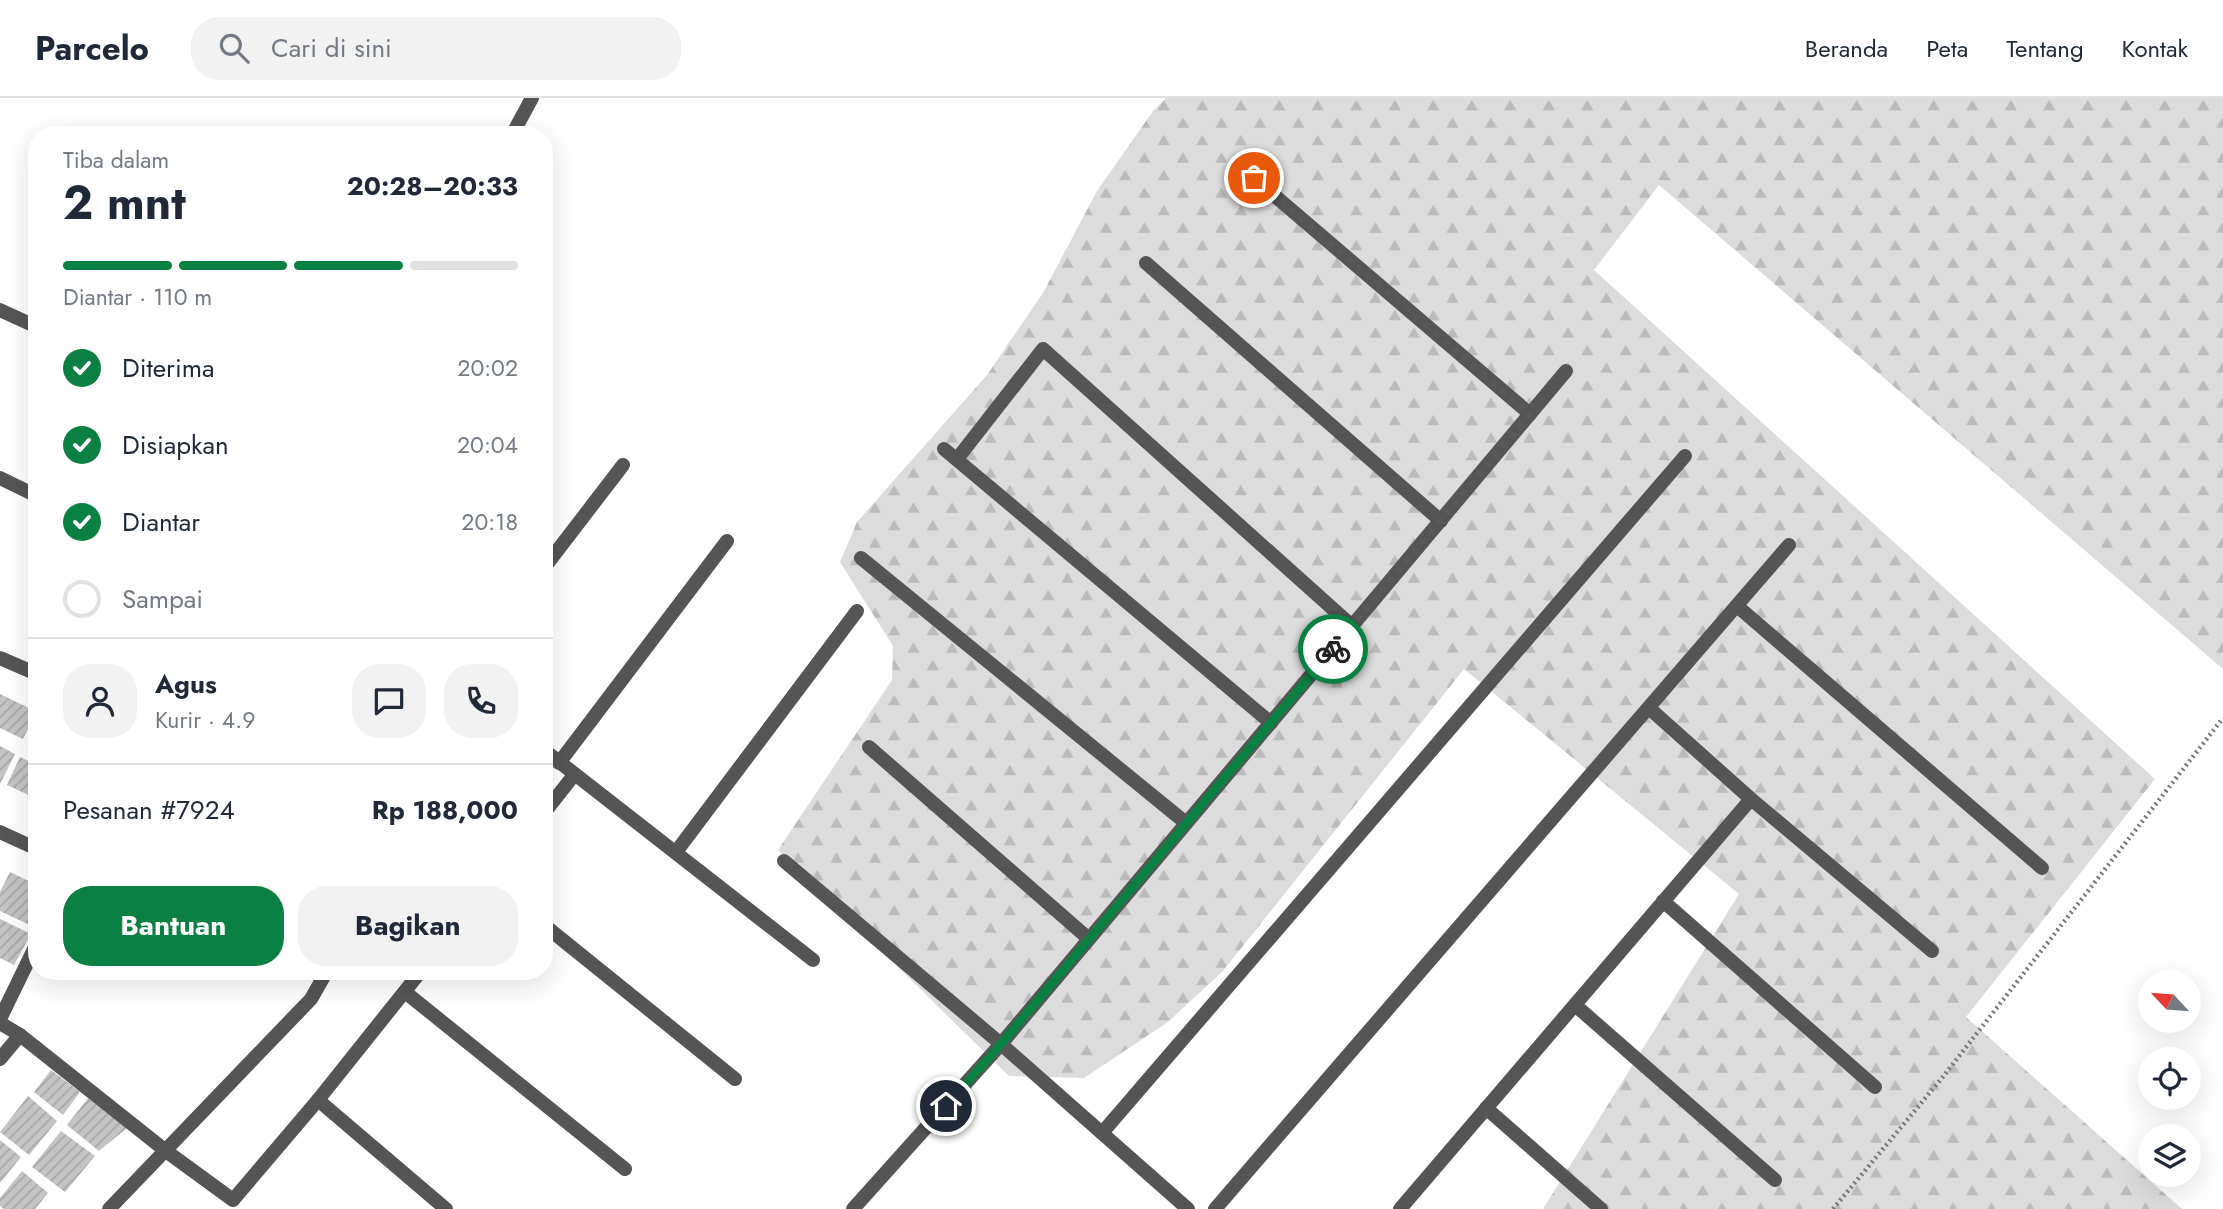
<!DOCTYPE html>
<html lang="id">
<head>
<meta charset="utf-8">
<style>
	body { margin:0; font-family:Jost,sans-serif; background:#f2f2f3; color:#1f2937; height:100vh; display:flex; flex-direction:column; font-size:26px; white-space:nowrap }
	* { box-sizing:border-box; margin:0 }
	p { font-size:23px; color:#747a83 }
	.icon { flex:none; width:38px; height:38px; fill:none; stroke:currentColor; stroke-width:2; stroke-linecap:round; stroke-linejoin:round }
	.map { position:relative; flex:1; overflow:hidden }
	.side { position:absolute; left:28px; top:28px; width:525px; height:854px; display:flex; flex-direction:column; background:#fff; border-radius:28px; box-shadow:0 7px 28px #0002 }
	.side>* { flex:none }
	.needle { width:46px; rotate:296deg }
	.tools { position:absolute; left:2138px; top:872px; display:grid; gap:14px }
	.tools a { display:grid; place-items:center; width:63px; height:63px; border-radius:50%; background:#fff; box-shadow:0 7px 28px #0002; font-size:35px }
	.pin { position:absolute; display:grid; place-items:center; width:60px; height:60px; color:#fff; margin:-30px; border:4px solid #fff; border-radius:50%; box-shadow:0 2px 7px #0007 }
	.courier { position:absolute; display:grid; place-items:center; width:70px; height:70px; margin:-35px; border:5px solid #0b8043; border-radius:50%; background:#fff; color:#222; box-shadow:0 2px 9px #0007 }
	.headline em { font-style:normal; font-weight:700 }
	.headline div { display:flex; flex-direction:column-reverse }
	.headline { display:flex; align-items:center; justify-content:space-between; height:119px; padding:0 35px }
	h1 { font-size:46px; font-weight:700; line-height:52px }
	.bar { display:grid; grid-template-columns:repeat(4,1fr); gap:10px 7px; align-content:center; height:84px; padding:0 35px }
	.bar i { height:9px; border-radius:5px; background:#e0e1e3 }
	.bar .active { background:#0b8043 }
	.bar p { grid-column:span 4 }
	.line { display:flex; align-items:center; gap:18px; padding:0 35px; border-top:2px solid #e0e1e3 }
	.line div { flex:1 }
	.round { display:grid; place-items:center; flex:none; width:74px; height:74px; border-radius:28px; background:#f2f2f3 }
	ol { padding:0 35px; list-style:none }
	li { display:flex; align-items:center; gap:21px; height:77px }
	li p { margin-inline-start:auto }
	li .icon { padding:7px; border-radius:50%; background:#0b8043; color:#fff; stroke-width:4 }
	li:last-child { color:#747a83 }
	li i { width:38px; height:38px; border:4px solid #e0e1e3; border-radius:50% }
	.button { display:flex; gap:14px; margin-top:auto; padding:14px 35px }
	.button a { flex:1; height:80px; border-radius:28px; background:#0b8043; color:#fff; font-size:28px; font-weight:700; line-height:80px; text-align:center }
	.button a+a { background:#f2f2f3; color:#1f2937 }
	header { display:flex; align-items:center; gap:42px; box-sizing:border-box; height:98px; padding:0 35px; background:#fff; border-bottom:2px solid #e0e1e3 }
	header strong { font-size:33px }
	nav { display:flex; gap:38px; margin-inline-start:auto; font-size:24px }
	.search { width:490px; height:63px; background:#f2f2f3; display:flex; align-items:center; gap:18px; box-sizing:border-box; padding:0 24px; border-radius:28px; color:#747a83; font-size:26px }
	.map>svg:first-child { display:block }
</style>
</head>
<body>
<header>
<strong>Parcelo</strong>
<div class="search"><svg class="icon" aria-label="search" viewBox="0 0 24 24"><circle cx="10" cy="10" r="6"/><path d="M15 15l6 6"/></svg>Cari di sini</div>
<nav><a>Beranda</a><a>Peta</a><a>Tentang</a><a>Kontak</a></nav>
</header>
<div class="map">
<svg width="2223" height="1111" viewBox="0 0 2223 1111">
	<defs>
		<pattern id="forest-firs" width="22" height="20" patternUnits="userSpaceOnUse" patternTransform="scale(1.75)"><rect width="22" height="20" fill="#dcdcdc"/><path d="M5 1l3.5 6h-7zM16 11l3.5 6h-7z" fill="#bbb"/></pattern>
		<pattern id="building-hatch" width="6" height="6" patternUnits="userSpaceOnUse" patternTransform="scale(1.75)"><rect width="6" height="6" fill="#c4c4c4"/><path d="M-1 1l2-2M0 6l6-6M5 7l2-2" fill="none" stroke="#a7a7a7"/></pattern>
	</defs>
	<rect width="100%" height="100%" fill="#fff"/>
	<polygon fill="url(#forest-firs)" points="1166,0 2223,0 2223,571 1659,87 1594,172 2155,681 1966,919 2182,1111 1543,1111 1739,796 1464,571 1223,873 1168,924 1084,980 1009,978 778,752 892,582 893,548 840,464 857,424 987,277 1043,195 1097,93 1153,13"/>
	<g fill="url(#building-hatch)">
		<polygon points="0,596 37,614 23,641 0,630"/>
		<polygon points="37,633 37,649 30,645"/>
		<polygon points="0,648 15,656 0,686"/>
		<polygon points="20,659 37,667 37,701 7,687"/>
		<polygon points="10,774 37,787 37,823 34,829 0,813 0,794"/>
		<polygon points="0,821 31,836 14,867 0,860"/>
		<polygon points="51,972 80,994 63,1017 34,994"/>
		<polygon points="28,998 57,1023 29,1057 0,1034"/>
		<polygon points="88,1000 127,1030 99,1053 67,1027"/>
		<polygon points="61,1033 95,1058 65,1094 32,1069"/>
		<polygon points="0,1042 21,1059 0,1085"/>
		<polygon points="22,1073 48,1095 35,1111 4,1111 0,1108 0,1100"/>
	</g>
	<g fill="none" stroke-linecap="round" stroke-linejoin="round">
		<polyline stroke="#777" stroke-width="4.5" stroke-dasharray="2 3.5" stroke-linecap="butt" points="1833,1111 1942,980 2223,620"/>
		<g stroke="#555" stroke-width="14">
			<polyline points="512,37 532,0"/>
			<polyline points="1254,80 1530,316"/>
			<polyline points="1146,165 1441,423"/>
			<polyline points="0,212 37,229"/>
			<polyline points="944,351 1271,625"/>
			<polyline points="957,361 1043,251 1352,528"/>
			<polyline points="0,380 37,398"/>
			<polyline points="861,460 1186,725"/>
			<polyline points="544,470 623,367"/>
			<polyline points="1737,508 2042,770"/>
			<polyline points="0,560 37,576"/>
			<polyline points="1649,610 1751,701 1932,853"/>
			<polyline points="869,649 1089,841"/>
			<polyline points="544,652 813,862"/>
			<polyline points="559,665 727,443"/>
			<polyline points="544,715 574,677"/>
			<polyline points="0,734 37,751"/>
			<polyline points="676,754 857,513"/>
			<polyline points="784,763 1001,946 1188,1111"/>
			<polyline points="1663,803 1875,989"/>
			<polyline points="544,827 735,981"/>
			<polyline points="405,894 625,1071"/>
			<polyline points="1575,907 1775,1082"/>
			<polyline points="0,921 37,845"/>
			<polyline points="0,925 20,937 166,1053 233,1102 318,1002 421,873"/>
			<polyline points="0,961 20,937"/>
			<polyline points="318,1002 446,1111"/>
			<polyline points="1486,1010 1601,1111"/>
			<polyline points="1102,1035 1685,358"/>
			<polyline points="109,1111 311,901 327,873"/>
			<polyline points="853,1111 1001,946 1566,273"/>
			<polyline points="1215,1111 1789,447"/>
			<polyline points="1400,1111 1751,701"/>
		</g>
	</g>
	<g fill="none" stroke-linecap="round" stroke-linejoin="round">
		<polyline stroke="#595959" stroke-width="7" stroke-dasharray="0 12.6" points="1254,80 1530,316 1333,551"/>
		<polyline stroke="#0b8043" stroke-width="9" points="946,1008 1001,946 1333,551"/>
	</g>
</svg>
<div class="tools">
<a><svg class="needle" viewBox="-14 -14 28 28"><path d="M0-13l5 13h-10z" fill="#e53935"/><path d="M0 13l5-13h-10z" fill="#747a83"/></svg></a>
<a><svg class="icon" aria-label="locate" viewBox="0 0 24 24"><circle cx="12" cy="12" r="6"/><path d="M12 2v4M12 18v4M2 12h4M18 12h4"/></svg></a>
<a><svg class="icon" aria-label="layers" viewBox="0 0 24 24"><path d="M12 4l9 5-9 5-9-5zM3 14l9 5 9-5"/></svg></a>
</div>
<div class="pin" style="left:1254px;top:80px;background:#ea580c"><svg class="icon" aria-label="bag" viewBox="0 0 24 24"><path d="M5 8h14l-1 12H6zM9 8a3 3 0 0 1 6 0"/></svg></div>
<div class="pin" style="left:946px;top:1008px;background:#1f2937"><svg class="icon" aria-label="home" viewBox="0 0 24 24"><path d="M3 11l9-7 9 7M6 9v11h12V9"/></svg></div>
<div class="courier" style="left:1333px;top:551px"><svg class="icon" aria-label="bike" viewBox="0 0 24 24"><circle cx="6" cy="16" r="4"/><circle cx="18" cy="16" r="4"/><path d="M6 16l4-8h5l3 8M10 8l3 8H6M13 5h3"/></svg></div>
<section class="side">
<div class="headline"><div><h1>2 mnt</h1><p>Tiba dalam</p></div><em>20:28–20:33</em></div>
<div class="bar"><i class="active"></i><i class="active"></i><i class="active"></i><i></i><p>Diantar · 110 m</p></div>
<ol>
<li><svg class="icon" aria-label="check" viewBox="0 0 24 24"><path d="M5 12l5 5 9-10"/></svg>Diterima<p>20:02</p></li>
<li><svg class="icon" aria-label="check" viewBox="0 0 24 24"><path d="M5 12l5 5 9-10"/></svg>Disiapkan<p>20:04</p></li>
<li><svg class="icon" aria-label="check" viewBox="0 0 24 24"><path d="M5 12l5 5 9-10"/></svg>Diantar<p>20:18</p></li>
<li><i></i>Sampai</li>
</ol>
<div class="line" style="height:126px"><a class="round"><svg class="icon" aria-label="person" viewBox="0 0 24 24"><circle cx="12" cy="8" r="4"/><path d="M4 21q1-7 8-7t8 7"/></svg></a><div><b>Agus</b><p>Kurir · 4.9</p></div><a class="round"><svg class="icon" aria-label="chat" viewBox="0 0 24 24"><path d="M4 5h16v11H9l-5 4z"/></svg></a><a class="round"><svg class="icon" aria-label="phone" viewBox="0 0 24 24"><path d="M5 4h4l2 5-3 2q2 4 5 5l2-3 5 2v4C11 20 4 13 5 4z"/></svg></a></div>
<div class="line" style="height:91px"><div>Pesanan #7924</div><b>Rp 188,000</b></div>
<div class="button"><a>Bantuan</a><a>Bagikan</a></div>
</section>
</div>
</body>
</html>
